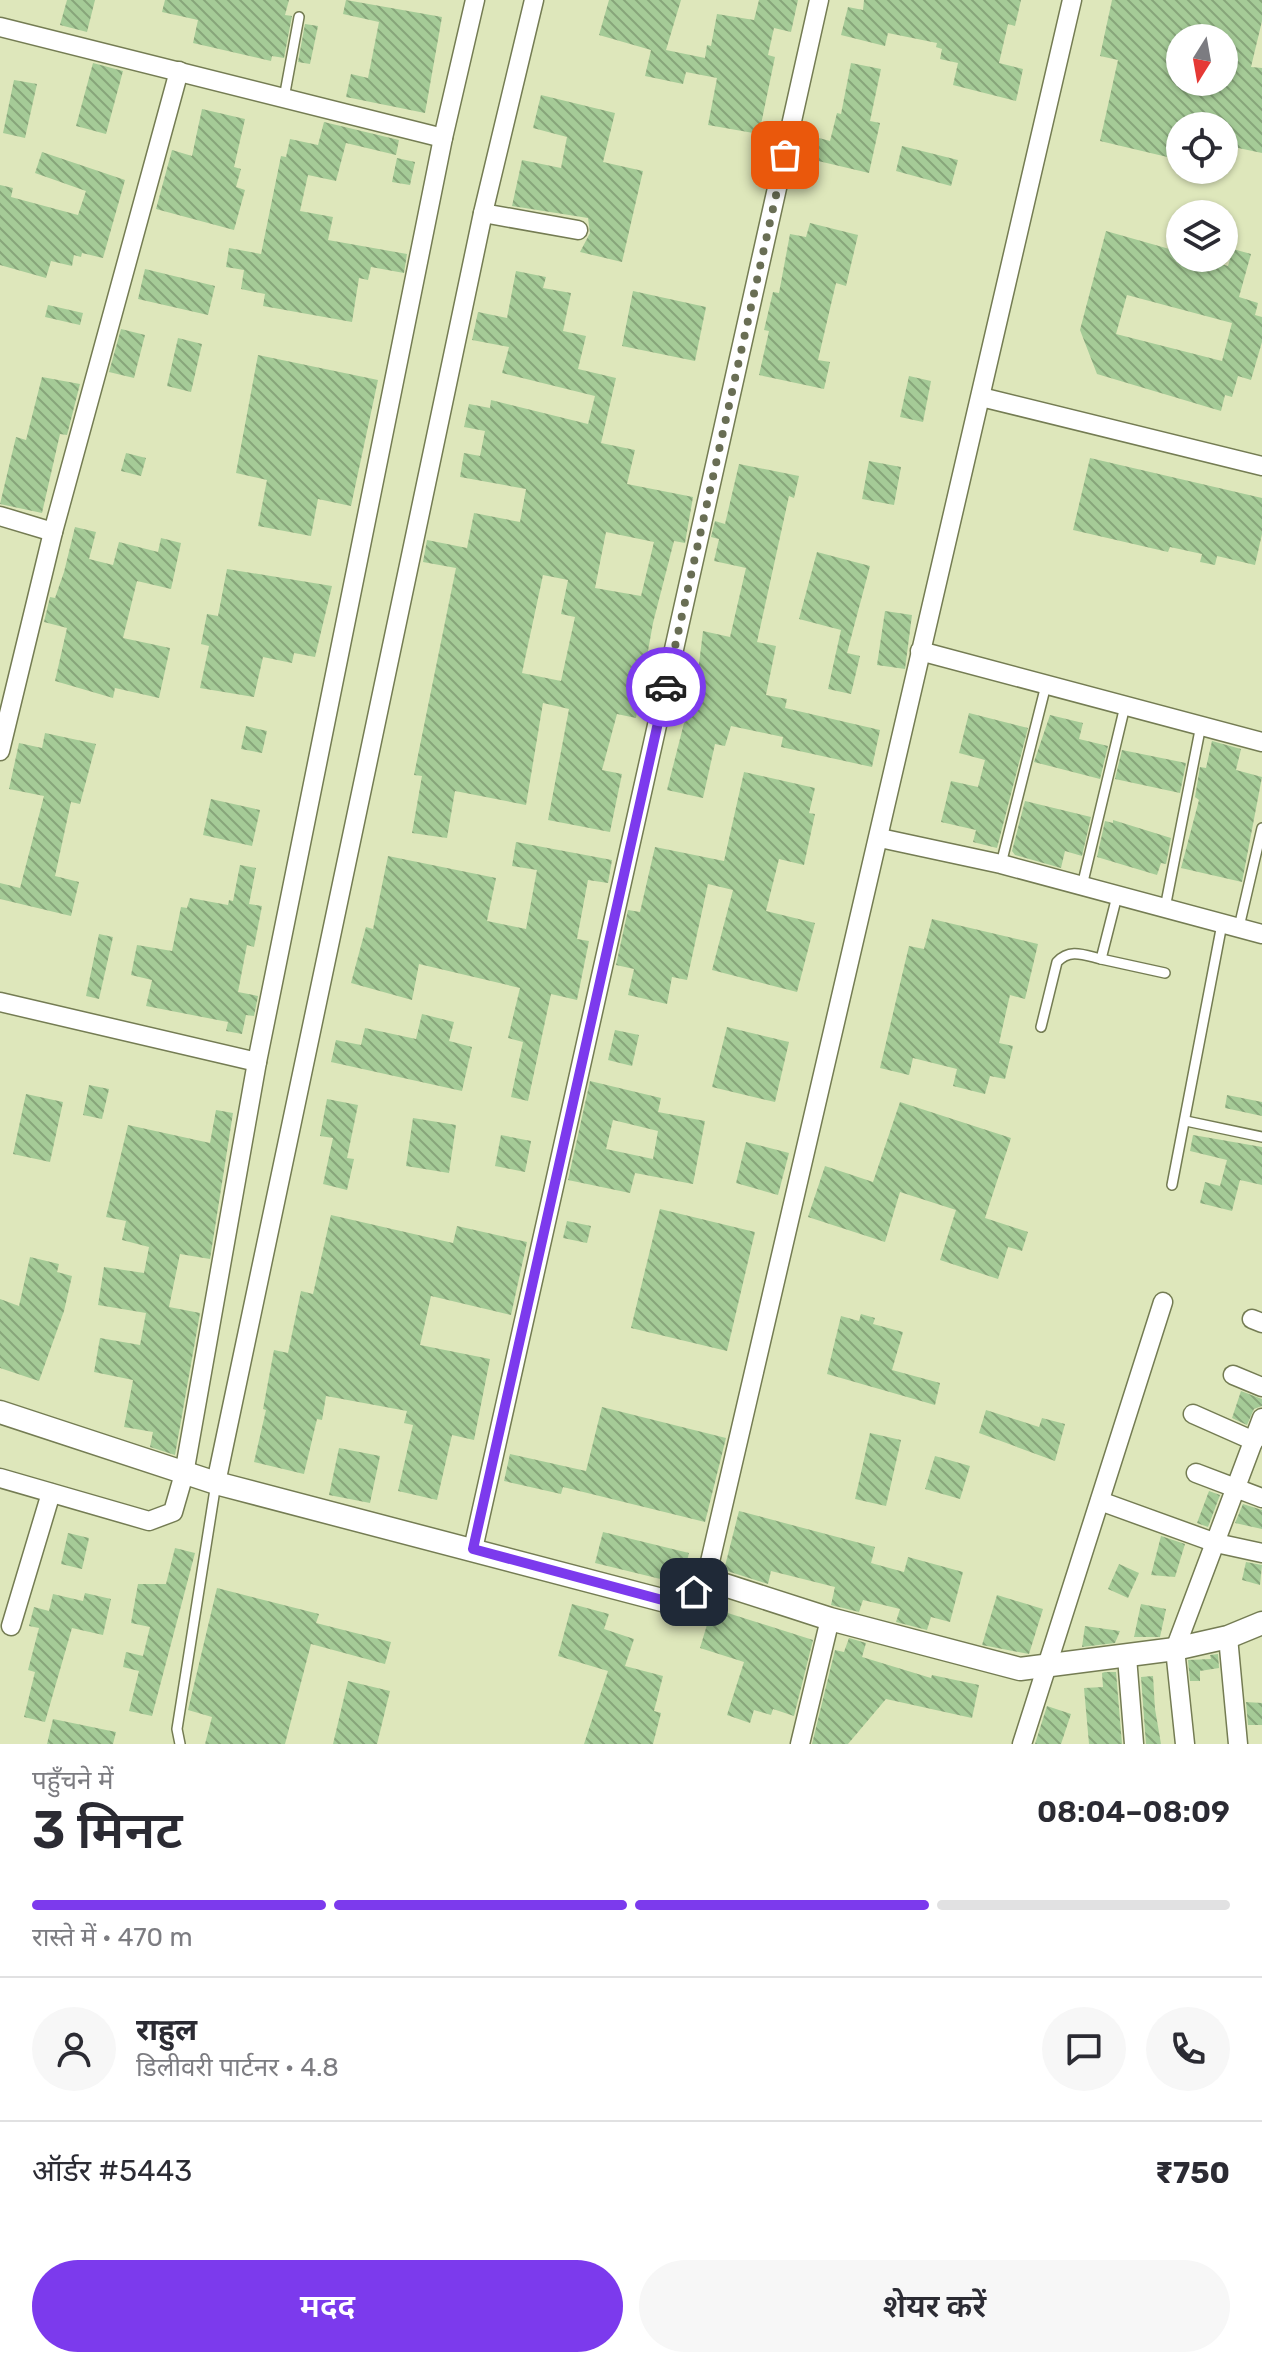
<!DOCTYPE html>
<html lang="hi">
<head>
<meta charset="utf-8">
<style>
	body { margin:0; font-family:Rubik,"Noto Sans Devanagari",sans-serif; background:#f7f7f7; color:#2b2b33; height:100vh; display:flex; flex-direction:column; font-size:30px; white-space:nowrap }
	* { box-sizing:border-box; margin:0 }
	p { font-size:26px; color:#7c7c81 }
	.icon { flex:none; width:44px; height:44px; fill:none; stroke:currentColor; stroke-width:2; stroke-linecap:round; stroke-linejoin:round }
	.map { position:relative; height:1744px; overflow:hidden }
	.sheet { display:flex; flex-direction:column; background:#fff; flex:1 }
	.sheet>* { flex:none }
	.needle { width:52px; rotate:191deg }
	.fabs { position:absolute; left:1166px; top:24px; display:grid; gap:16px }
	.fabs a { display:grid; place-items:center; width:72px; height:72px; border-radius:50%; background:#fff; box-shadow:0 2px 6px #0004; font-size:40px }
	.pin { position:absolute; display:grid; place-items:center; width:68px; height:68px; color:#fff; margin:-34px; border-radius:16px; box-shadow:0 4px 12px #0006 }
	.courier { position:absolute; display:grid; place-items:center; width:80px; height:80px; margin:-40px; border:6px solid #7c3aed; border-radius:50%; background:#fff; color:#222; box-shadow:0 2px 10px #0007 }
	.summary em { font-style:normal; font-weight:600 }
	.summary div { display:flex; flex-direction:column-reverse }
	.summary { display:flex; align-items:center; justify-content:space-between; height:136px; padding:0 32px }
	h1 { font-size:52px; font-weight:600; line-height:60px }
	.bar { display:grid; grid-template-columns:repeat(4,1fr); gap:12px 8px; align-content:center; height:96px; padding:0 32px }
	.bar i { height:10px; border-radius:6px; background:#e1e1e2 }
	.bar .active { background:#7c3aed }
	.bar p { grid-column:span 4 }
	.line { display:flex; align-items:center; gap:20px; padding:0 32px; border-top:2px solid #e1e1e2 }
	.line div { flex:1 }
	.round { display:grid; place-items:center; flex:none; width:84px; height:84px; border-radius:42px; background:#f7f7f7 }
	.action { display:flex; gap:16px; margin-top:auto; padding:16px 32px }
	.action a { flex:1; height:92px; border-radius:48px; background:#7c3aed; color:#fff; font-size:32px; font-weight:600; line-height:92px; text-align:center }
	.action a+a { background:#f7f7f7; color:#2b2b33 }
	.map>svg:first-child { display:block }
</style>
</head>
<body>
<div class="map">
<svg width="1262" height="1744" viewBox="0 0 1262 1744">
	<defs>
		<pattern id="building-back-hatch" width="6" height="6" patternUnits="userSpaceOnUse" patternTransform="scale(2)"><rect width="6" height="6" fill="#a5cb97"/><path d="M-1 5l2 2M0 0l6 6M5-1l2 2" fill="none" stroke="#87a57a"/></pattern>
	</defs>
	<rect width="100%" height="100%" fill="#dee7bb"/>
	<g fill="url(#building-back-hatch)" fill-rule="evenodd">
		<polygon points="67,0 95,0 87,32 60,25"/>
		<polygon points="165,0 289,0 285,15 292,16 284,58 272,56 271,61 193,43 198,20 162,12"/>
		<polygon points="346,0 442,17 425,113 346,97 351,74 368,78 379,22 343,14"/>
		<polygon points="609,0 681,0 666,50 705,58 707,45 711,46 717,14 754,20 759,0 798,0 791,32 774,28 768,55 775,57 759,134 708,125 717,78 686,72 683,84 645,76 651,50 599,35"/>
		<polygon points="864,0 1021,0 1015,26 1008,24 999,63 1023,69 1016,101 953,85 958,63 940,59 942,49 936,47 937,43 888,33 885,46 841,35 848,7 863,10"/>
		<path d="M 1112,0 L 1262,0 L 1262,21 L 1251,67 L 1262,68 L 1262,153 L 1224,145 L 1224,126 L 1180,126 L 1180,160 L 1100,141 L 1118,60 L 1100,56 ZM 1180,38 L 1224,38 L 1224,82 L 1180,82 Z"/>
		<polygon points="305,24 318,26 310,64 298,62"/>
		<polygon points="93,63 123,71 106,134 76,126"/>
		<polygon points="851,63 881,69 870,121 880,123 869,173 814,160 819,138 830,141 837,113 841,114"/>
		<polygon points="14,80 37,84 25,138 3,133"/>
		<polygon points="541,95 615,113 603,162 643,171 622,262 580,252 590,233 588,218 512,206 522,160 561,168 567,137 533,128"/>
		<polygon points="202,109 245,119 234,167 241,169 236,187 245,190 234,230 156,209 172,150 192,156"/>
		<polygon points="324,122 399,140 396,155 346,143 336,181 308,175 300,211 333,217 328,240 407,254 404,273 371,267 368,280 359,278 352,322 263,306 265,294 241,289 244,270 226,267 229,248 261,254 281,156 286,157 290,139 318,145"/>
		<polygon points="902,146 958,160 951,186 896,171"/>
		<polygon points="42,152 125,180 103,258 82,253 81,257 74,255 72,266 51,261 46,278 0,265 0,185 13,188 11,197 78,215 86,191 35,173"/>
		<polygon points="397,158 415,162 410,185 392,182"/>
		<polygon points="810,223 858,235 846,286 836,283 818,360 830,362 824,389 759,375 769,331 764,330 773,292 779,293 790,234 806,237"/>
		<path d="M 1106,231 L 1180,252 L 1180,258 L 1201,258 L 1228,266 L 1233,249 L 1251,254 L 1239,297 L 1258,303 L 1255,315 L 1262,317 L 1262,342 L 1251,380 L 1238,376 L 1232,397 L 1225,395 L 1221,411 L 1097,374 L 1080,330 ZM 1127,295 L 1232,323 L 1222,361 L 1116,334 Z"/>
		<polygon points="145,269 215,286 208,315 138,299"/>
		<path d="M 516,271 L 546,277 L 543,288 L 571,293 L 563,331 L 586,336 L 578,369 L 616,378 L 601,443 L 635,450 L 627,484 L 693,497 L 685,543 L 674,541 L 653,623 L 636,718 L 617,714 L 602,770 L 622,774 L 610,832 L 548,820 L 569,709 L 543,703 L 526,805 L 455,791 L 447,838 L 412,833 L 422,776 L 414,775 L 456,568 L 423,562 L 427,540 L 467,548 L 474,513 L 520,522 L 526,489 L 460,477 L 464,453 L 480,456 L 485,431 L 464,427 L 469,404 L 490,408 L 491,400 L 588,424 L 595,396 L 502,373 L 509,347 L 472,340 L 478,312 L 507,318 ZM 606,532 L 654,542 L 641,596 L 595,588 ZM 543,575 L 568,580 L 561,614 L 575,617 L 561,681 L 522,673 Z"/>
		<polygon points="633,291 706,307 695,361 622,346"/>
		<polygon points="48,305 83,313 80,325 45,317"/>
		<polygon points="121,329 145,335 134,378 109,372"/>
		<polygon points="178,338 202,344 191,392 167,386"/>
		<polygon points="258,355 378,380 351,506 318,499 311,536 258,526 267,480 236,473"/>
		<polygon points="909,376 931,381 923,422 900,417"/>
		<polygon points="42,377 80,384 67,435 60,434 42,513 0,504 16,437 26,440"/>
		<polygon points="126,453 146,458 141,476 121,471"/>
		<polygon points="1090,458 1262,498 1262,534 1255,565 1217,556 1215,565 1200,562 1202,554 1170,547 1168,552 1073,530"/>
		<polygon points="869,461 901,467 894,505 862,499"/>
		<polygon points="739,464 799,476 794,498 789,496 757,642 776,646 766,695 787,699 785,708 880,730 872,767 781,747 783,737 731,726 725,746 715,744 703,798 667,790 699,664 703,631 730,637 746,568 714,561 719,539 711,537 715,521 725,524"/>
		<polygon points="75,527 96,532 89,559 113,565 119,542 158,552 161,538 181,543 171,589 137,581 123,638 170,648 159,698 115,688 113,698 55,681 67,628 44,622 50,597 55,598 64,572"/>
		<polygon points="817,552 870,566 847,653 860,656 851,694 828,689 841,630 799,619"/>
		<polygon points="227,569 332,586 315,657 294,653 292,663 263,657 254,697 200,688 209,646 201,644 207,614 218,616"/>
		<polygon points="885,611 912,615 905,669 877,665"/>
		<polygon points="969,713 1028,728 997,848 973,842 976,830 941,822 951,781 978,787 985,760 959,753"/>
		<polygon points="1050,715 1083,723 1079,739 1108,746 1100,779 1034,762"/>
		<polygon points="246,726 267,731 262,753 241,749"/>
		<polygon points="45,733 96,744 80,804 71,802 55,876 79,882 71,916 0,899 0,883 20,888 44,796 9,789 19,743 42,748"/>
		<polygon points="1212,741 1241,749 1236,770 1262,777 1242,882 1181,868 1199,800 1195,797 1200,767 1206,768"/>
		<polygon points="1122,750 1186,763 1180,793 1115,779"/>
		<polygon points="744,772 815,788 809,813 815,814 804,865 779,859 766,911 815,923 797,992 712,970 733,890 708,884 687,980 672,977 667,1004 628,995 634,969 616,965 628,910 640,912 655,847 724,861"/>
		<polygon points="211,799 260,810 252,846 203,835"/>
		<polygon points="1025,801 1091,817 1082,856 1065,851 1061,868 1015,855 1012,851"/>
		<polygon points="1113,820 1171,838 1166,864 1161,863 1157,875 1097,857 1105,821 1113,823"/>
		<polygon points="516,842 612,860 608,883 588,880 577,939 589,941 577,1000 551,994 528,1101 511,1097 523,1042 508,1038 520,988 419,964 412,1000 351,983 366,927 373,929 388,856 496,878 487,921 526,929 537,870 512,866"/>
		<polygon points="240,865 256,868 249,904 262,906 254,947 247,945 238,992 258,996 254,1016 246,1015 242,1034 226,1031 228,1022 146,1006 152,980 131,975 137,945 172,951 181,907 187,908 190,898 228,905 229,900 233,901"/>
		<polygon points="932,919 1038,944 1025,999 1010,995 999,1043 1013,1046 1005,1079 990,1076 985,1094 953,1086 957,1069 913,1058 909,1075 880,1068 909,946 924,949"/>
		<polygon points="99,934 113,937 99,999 86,996"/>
		<polygon points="422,1014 454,1022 449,1041 472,1047 462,1091 331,1062 336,1040 361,1045 365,1028 416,1039"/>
		<polygon points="727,1027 789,1042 775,1102 712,1087"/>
		<polygon points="615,1030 639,1035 632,1066 608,1060"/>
		<path d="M 590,1081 L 661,1098 L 658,1112 L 705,1121 L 693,1184 L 635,1173 L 630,1193 L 568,1180 ZM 613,1120 L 658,1131 L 653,1159 L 606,1149 Z"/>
		<polygon points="89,1085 109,1089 102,1119 83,1115"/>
		<polygon points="26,1094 63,1102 50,1162 13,1154"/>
		<polygon points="1227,1095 1262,1102 1262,1116 1225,1108"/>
		<polygon points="327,1099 358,1105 347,1158 354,1159 347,1190 323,1184 333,1138 320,1136"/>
		<polygon points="900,1102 1011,1138 985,1218 1028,1232 1022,1251 1008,1247 998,1279 940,1260 956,1210 900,1192 885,1242 808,1217 825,1166 873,1182"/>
		<polygon points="216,1110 233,1113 210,1259 180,1254 169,1307 200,1313 175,1455 150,1447 153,1432 124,1427 133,1380 94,1372 100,1338 140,1345 146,1313 98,1305 104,1267 144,1273 149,1247 122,1240 126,1221 106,1217 128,1125 210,1143"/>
		<polygon points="413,1118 456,1125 449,1173 406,1166"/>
		<polygon points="501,1135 531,1141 525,1172 495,1166"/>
		<polygon points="1193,1135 1262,1147 1262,1185 1240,1180 1232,1211 1200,1203 1205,1182 1220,1186 1227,1160 1190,1151"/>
		<polygon points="746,1142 789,1153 778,1195 736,1183"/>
		<polygon points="660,1209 755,1232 727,1351 631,1328"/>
		<polygon points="331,1215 453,1243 457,1226 527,1242 511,1315 431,1296 420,1345 490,1359 474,1440 452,1435 437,1500 398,1491 413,1425 404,1423 407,1411 326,1396 322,1420 317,1419 304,1474 254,1462 266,1410 263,1409 274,1350 288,1353 301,1291 313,1294"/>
		<polygon points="567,1221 591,1226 587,1243 563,1238"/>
		<polygon points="30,1257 59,1264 57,1272 72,1276 64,1311 39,1381 0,1368 0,1299 19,1306"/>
		<polygon points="861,1314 875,1318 873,1324 903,1332 892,1370 940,1383 935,1405 827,1374 841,1316 859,1321"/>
		<polygon points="1241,1391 1262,1399 1262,1406 1254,1409 1247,1425 1232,1418"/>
		<polygon points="602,1407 726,1438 705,1522 563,1487 561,1494 504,1481 510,1454 586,1471"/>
		<polygon points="986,1410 1039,1427 1042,1418 1065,1424 1055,1461 979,1433"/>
		<polygon points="870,1433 901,1440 886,1506 855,1499"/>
		<polygon points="339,1448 380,1456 370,1503 329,1495"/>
		<polygon points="935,1456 970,1466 960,1499 925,1489"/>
		<polygon points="1209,1491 1220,1495 1208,1527 1197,1523"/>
		<polygon points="1243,1504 1262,1510 1262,1529 1235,1523"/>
		<polygon points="739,1511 875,1547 871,1563 904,1572 908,1557 963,1572 950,1622 931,1617 927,1630 896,1622 900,1609 863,1600 859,1612 831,1605 835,1587 771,1571 768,1584 724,1570"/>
		<polygon points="603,1532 689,1553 681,1584 595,1563"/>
		<polygon points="68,1533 89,1538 82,1569 61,1564"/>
		<polygon points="1161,1536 1185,1544 1175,1577 1151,1575"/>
		<polygon points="175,1548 195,1553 152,1716 129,1711 139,1671 123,1667 126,1652 143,1656 150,1627 131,1623 138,1584 166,1584"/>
		<polygon points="1246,1562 1262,1565 1260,1585 1242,1580"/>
		<polygon points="1119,1564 1139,1573 1128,1598 1108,1589"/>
		<polygon points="217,1588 319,1614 316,1623 391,1642 385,1664 311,1644 285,1744 205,1744 212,1717 188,1710"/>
		<polygon points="85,1593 111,1599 103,1635 72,1628 45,1722 24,1717 35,1672 28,1670 39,1628 29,1626 34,1607 49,1611 53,1594 83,1601"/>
		<polygon points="997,1595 1043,1609 1029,1654 982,1645"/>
		<polygon points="572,1604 609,1614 604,1629 634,1639 625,1666 663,1676 654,1711 661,1713 653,1744 584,1744 608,1671 558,1656"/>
		<polygon points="1141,1604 1166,1609 1160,1637 1134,1637"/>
		<polygon points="712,1608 813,1640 794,1716 773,1709 771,1715 754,1710 750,1723 727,1715 744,1662 700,1648"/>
		<polygon points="1085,1626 1120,1631 1115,1643 1082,1647"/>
		<polygon points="849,1638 866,1643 862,1657 931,1678 932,1675 979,1685 972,1718 886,1699 848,1744 812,1744 835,1650 844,1652"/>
		<polygon points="1218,1654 1219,1668 1200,1671 1200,1681 1190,1681 1188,1660 1211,1659 1210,1655"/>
		<polygon points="1105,1672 1116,1672 1122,1744 1089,1744 1084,1688 1103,1687 1102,1673"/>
		<polygon points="1153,1676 1155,1709 1161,1744 1146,1744 1141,1677"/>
		<polygon points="348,1681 390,1691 377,1744 333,1744"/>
		<polygon points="1246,1702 1262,1703 1262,1725 1248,1725"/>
		<polygon points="1047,1706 1071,1714 1061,1744 1035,1744"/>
		<polygon points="53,1719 116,1732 113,1744 47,1744"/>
	</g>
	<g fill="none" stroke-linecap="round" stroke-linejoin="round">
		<defs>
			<g id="service">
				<polyline points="284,98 299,17"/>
				<polyline points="1001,864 1046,685"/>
				<polyline points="1082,886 1125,706"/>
				<polyline points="1165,908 1201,725"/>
				<polyline points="1239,927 1262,828"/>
				<polyline points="1101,959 1165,973"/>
				<path d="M 1041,1027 L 1057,962 C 1070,948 1084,955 1101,959 L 1117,896"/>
				<polyline points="1186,1121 1262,1137"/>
				<polyline points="1172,1185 1222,924"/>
				<polyline points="180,1744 177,1729 216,1483"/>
			</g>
			<g id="minor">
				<polyline points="0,27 443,138"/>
				<polyline points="483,213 578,230"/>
				<polyline points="981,397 1262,466"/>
				<polyline points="0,516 53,532"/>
				<polyline points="920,651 1262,742"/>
				<polyline points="0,751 53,532 179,71"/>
				<polyline points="880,838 1001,864 1262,934"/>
				<polyline points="0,1002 257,1062"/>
				<polyline points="1252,1319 1262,1323"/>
				<polyline points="1233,1375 1262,1387"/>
				<polyline points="1193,1414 1254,1441"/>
				<polyline points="1196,1473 1262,1498"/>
				<polyline points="0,1478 149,1521 173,1512 184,1474 257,1062 443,138 475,0"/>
				<polyline points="216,1483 483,213 534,0"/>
				<polyline points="1100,1501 1216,1543 1262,1553"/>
				<polyline points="473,1549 819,0"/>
				<polyline points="706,1579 1072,0"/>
				<polyline points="11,1626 51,1493"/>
				<polyline points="1228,1637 1238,1744"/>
				<polyline points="1127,1657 1134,1744"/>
				<polyline points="800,1744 830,1619"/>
				<polyline points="1022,1744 1163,1302"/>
				<polyline points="1185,1744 1175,1649 1262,1418"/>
			</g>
			<polyline id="tertiary" points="0,1412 216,1483 681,1605 706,1579 830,1619 1020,1669 1175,1649 1228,1637 1262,1623"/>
		</defs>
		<use href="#service" stroke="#747c53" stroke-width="12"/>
		<use href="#minor" stroke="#747c53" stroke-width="21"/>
		<use href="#tertiary" stroke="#747c53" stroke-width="25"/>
		<use href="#service" stroke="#fff" stroke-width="9"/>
		<use href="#minor" stroke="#fff" stroke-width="18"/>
		<use href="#tertiary" stroke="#fff" stroke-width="22"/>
	</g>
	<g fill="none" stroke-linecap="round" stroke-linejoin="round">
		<polyline stroke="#696e54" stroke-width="8" stroke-dasharray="0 14.4" points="666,687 785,155"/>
		<polyline stroke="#7c3aed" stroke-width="10" points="666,687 473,1549 681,1605 694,1592"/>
	</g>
</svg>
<div class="fabs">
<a><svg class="needle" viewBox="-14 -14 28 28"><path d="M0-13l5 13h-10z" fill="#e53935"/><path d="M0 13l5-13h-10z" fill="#7c7c81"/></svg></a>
<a><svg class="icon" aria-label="locate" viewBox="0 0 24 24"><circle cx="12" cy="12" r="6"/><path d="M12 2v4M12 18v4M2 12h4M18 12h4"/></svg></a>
<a><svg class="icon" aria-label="layers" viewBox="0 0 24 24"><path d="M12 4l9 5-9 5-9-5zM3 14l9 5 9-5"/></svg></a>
</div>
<div class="pin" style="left:785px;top:155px;background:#ea580c"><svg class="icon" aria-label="bag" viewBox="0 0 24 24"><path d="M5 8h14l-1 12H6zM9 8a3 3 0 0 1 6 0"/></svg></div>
<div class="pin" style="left:694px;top:1592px;background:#1f2937"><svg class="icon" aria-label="home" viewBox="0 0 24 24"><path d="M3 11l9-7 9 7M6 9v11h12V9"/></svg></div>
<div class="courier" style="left:666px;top:687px"><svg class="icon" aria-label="car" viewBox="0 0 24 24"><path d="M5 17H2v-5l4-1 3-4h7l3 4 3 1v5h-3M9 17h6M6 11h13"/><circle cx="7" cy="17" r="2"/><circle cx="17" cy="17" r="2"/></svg></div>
</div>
<section class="sheet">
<div class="summary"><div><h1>3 मिनट</h1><p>पहुँचने में</p></div><em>08:04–08:09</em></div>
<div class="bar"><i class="active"></i><i class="active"></i><i class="active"></i><i></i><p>रास्ते में · 470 m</p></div>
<div class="line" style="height:144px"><a class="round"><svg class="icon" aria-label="person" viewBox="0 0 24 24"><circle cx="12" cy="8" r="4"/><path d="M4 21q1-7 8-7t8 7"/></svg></a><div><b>राहुल</b><p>डिलीवरी पार्टनर · 4.8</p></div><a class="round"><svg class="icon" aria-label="chat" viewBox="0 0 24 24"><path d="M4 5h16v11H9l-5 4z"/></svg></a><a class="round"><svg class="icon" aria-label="phone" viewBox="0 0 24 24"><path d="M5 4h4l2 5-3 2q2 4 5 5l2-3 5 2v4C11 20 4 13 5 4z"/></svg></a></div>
<div class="line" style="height:104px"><div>ऑर्डर #5443</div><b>₹750</b></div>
<div class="action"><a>मदद</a><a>शेयर करें</a></div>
</section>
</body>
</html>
